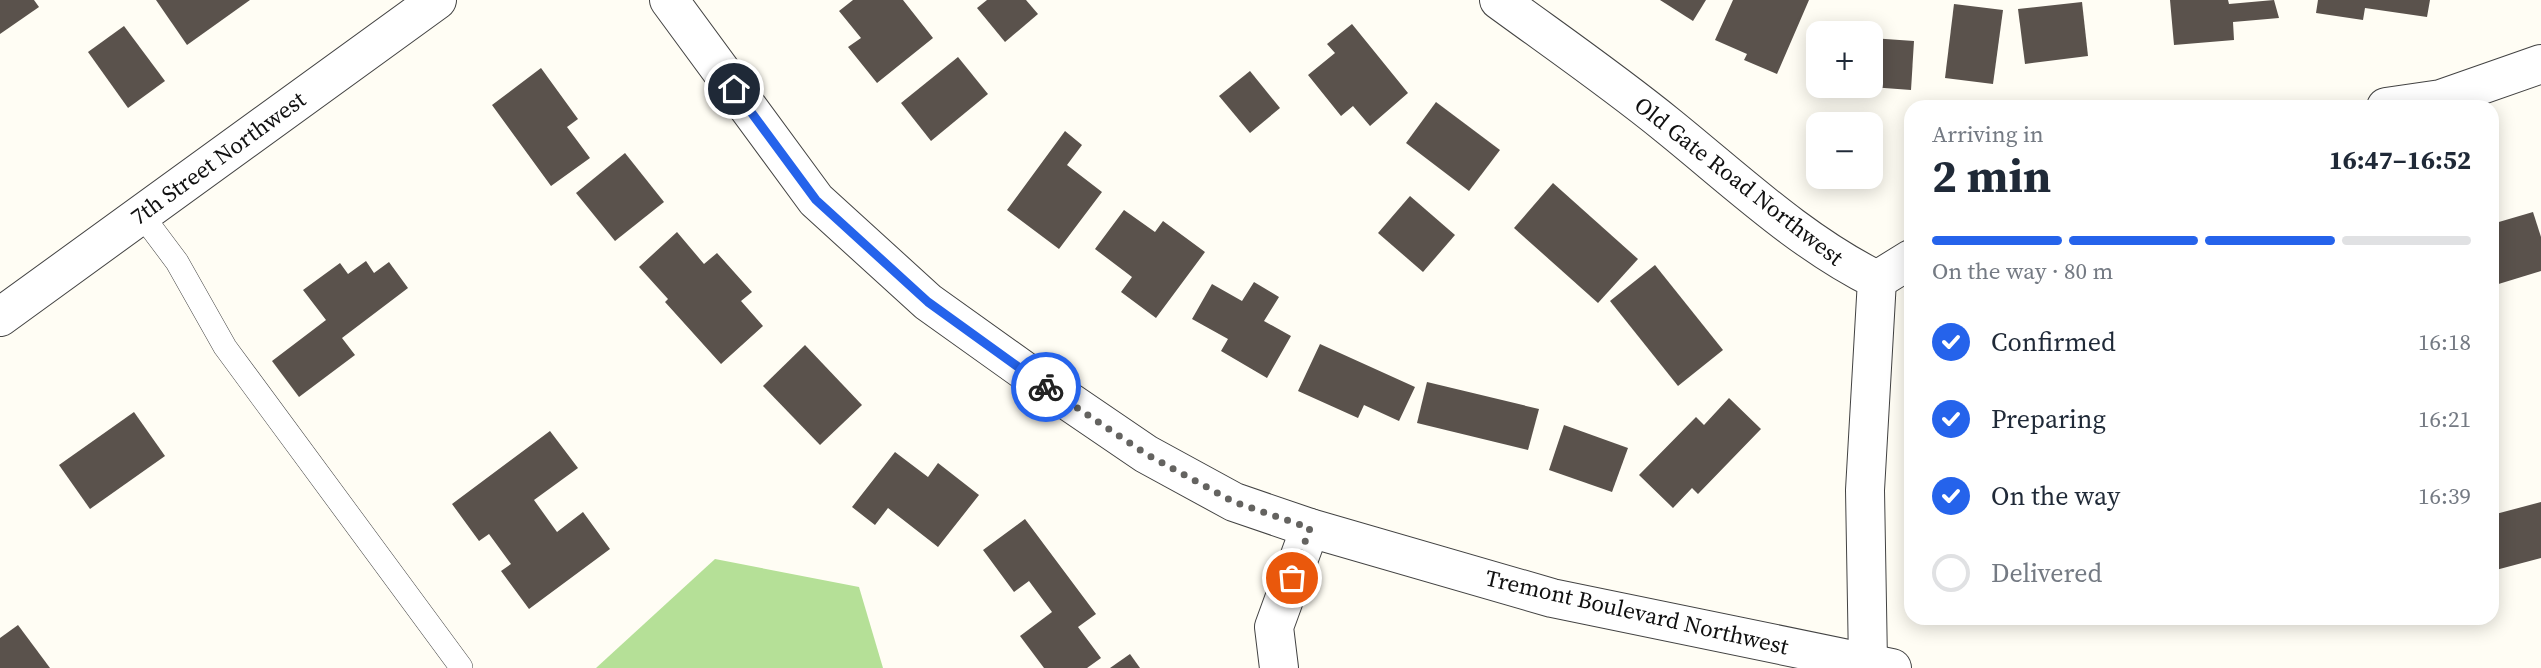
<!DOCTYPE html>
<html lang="en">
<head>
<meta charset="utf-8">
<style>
	body { margin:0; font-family:"Source Serif 4",serif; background:#f2f2f3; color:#1f2937; height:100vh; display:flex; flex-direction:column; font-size:26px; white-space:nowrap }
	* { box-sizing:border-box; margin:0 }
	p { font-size:23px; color:#747a83 }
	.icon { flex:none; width:38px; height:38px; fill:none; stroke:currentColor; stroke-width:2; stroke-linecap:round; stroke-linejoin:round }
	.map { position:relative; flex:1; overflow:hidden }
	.sheet { position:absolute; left:1904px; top:100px; width:595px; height:525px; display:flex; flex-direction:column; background:#fff; border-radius:21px; box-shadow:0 4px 18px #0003 }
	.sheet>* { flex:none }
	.controls { position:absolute; left:1806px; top:21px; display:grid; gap:14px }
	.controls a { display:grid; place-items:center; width:77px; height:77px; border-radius:14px; background:#fff; box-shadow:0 4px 18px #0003; font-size:35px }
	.pin { position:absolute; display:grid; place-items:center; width:60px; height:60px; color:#fff; margin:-30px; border:4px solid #fff; border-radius:50%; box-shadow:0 2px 7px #0007 }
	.courier { position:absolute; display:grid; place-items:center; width:70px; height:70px; margin:-35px; border:5px solid #2563eb; border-radius:50%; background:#fff; color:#222; box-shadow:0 2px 9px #0007 }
	.headline em { font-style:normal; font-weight:700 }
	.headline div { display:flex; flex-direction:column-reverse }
	.headline { display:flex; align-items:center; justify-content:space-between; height:119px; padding:0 28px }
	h1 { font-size:46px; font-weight:700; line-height:52px }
	.bar { display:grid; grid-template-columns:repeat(4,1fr); gap:10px 7px; align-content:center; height:84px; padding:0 28px }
	.bar i { height:9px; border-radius:5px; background:#e0e1e3 }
	.bar .current { background:#2563eb }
	.bar p { grid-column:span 4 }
	ol { padding:0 28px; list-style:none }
	li { display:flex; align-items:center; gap:21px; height:77px }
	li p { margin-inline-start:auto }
	li .icon { padding:7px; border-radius:50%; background:#2563eb; color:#fff; stroke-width:4 }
	li:last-child { color:#747a83 }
	li i { width:38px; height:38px; border:4px solid #e0e1e3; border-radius:50% }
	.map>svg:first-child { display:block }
</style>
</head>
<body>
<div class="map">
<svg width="2541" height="668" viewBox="0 0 2541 668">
	<rect width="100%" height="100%" fill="#fffdf4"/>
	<polygon fill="#b5e097" points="715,559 859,587 883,668 596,668"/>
	<g fill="#5a524c">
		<polygon points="0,0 34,0 39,7 0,34"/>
		<polygon points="156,0 250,0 187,45"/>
		<polygon points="853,0 903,0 933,38 877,83 848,47 861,38 839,11"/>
		<polygon points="987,0 1026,0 1038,14 1005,42 977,8"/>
		<polygon points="1660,0 1706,0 1693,21"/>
		<polygon points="1733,0 1809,0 1777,74 1744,60 1747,54 1715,40"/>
		<polygon points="2170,0 2228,0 2229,4 2274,0 2279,18 2233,22 2234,40 2174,45"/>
		<polygon points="2318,0 2430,0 2427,17 2365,8 2363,20 2316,13"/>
		<polygon points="2082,2 2088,56 2025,64 2018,9"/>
		<polygon points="1954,4 2003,10 1993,84 1945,78"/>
		<polygon points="1352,24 1408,93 1370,126 1353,106 1341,116 1308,75 1335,53 1327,44"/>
		<polygon points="124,26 165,81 128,108 88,52"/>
		<polygon points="1871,38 1914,41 1911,90 1871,87"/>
		<polygon points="958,57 988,94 931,141 901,103"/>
		<polygon points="541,68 578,119 567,127 590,158 551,186 492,105"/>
		<polygon points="1250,71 1280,108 1250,133 1219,96"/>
		<polygon points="1436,102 1500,150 1469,191 1406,143"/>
		<polygon points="1065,131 1082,145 1067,165 1102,192 1059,249 1007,210"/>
		<polygon points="625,153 664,202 615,241 576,193"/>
		<polygon points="1553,183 1638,259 1598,303 1514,228"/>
		<polygon points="1410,196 1455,235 1423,272 1378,233"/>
		<polygon points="1124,210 1155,232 1163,221 1205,252 1156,318 1121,292 1132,277 1095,249"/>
		<polygon points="2533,212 2541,237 2541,271 2492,286 2492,224"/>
		<polygon points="677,232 704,264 717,253 752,292 741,301 763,326 721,364 665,302 668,299 639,267"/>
		<polygon points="366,261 374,273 389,262 408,288 342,338 355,355 299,397 272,361 326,320 303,290 340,263 348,274"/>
		<polygon points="1655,265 1723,350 1678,386 1610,301"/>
		<polygon points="1254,282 1279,297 1264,321 1291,336 1267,378 1221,351 1228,339 1192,319 1212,284 1242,301"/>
		<polygon points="1320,344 1415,387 1399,421 1364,405 1358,418 1298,391"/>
		<polygon points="805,345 862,405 820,445 763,386"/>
		<polygon points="1427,382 1539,409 1528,450 1417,423"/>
		<polygon points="1729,398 1761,429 1698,494 1692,488 1673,508 1639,475 1696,417 1704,425"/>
		<polygon points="134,412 165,456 90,509 59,465"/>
		<polygon points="1564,425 1628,448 1612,492 1549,470"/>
		<polygon points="550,431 578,468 534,500 557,532 583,512 610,549 529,609 501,571 511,564 489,534 479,541 452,504"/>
		<polygon points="895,452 928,477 938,463 979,495 938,547 888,508 875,525 852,507"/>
		<polygon points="2541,502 2541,558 2492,571 2492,515"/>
		<polygon points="1025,519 1096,614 1078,627 1101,658 1087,668 1044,668 1020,636 1052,612 1029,581 1014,592 983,550"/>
		<polygon points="18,625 50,668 0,668 0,638"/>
		<polygon points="1130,654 1140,668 1110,668"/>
	</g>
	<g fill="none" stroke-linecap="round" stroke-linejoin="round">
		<defs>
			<polyline id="service" points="141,214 177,262 225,347 461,667"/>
			<g id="minor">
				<polyline points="669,0 816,200 928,302 1033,377 1146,454 1234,502 1310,528 1552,598 1892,668"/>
				<path d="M 1499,0 C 1555,41 1613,81 1667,125 C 1734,179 1800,242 1877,280 L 1865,490 L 1868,662"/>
				<polyline points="2386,107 2441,99 2541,64"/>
				<polyline points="1877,280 1911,259"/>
				<polyline points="0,317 437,0"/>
				<polyline points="1279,668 1274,627 1310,528"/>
			</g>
		</defs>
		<use href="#service" stroke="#434343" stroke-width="24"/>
		<use href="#minor" stroke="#434343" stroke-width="40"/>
		<use href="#service" stroke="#fff" stroke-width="23"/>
		<use href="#minor" stroke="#fff" stroke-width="38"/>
	</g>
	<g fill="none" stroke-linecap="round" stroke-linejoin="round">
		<polyline stroke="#646360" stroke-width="7" stroke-dasharray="0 12.6" points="1046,387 1146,454 1234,502 1310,528 1292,578"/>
		<polyline stroke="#2563eb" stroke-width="9" points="734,89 816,200 928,302 1046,387"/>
	</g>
	<g text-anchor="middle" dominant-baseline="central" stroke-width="7" stroke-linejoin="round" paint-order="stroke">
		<g font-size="23" fill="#101010" stroke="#fff">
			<text transform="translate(218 158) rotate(-36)">7th Street Northwest</text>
			<text transform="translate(1739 181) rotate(38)">Old Gate Road Northwest</text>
			<text transform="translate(1637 612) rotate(13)">Tremont Boulevard Northwest</text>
		</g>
	</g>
</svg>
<div class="controls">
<a>+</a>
<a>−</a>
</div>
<div class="pin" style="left:1292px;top:578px;background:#ea580c"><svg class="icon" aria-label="bag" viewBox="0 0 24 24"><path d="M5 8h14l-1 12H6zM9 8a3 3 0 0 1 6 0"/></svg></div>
<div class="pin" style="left:734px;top:89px;background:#1f2937"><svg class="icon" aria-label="home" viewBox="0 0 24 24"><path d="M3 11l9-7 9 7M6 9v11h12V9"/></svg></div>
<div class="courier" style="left:1046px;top:387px"><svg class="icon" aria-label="bike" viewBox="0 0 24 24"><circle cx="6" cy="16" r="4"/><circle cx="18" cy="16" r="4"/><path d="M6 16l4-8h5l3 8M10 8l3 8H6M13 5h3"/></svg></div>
<section class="sheet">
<div class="headline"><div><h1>2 min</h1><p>Arriving in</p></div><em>16:47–16:52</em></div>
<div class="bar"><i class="current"></i><i class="current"></i><i class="current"></i><i></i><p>On the way · 80 m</p></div>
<ol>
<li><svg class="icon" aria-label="check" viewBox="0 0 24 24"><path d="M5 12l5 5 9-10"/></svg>Confirmed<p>16:18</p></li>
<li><svg class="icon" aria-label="check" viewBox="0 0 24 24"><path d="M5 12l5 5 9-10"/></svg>Preparing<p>16:21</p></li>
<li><svg class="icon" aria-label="check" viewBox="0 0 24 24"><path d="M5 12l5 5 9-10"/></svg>On the way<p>16:39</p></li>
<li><i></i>Delivered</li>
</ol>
</section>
</div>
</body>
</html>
